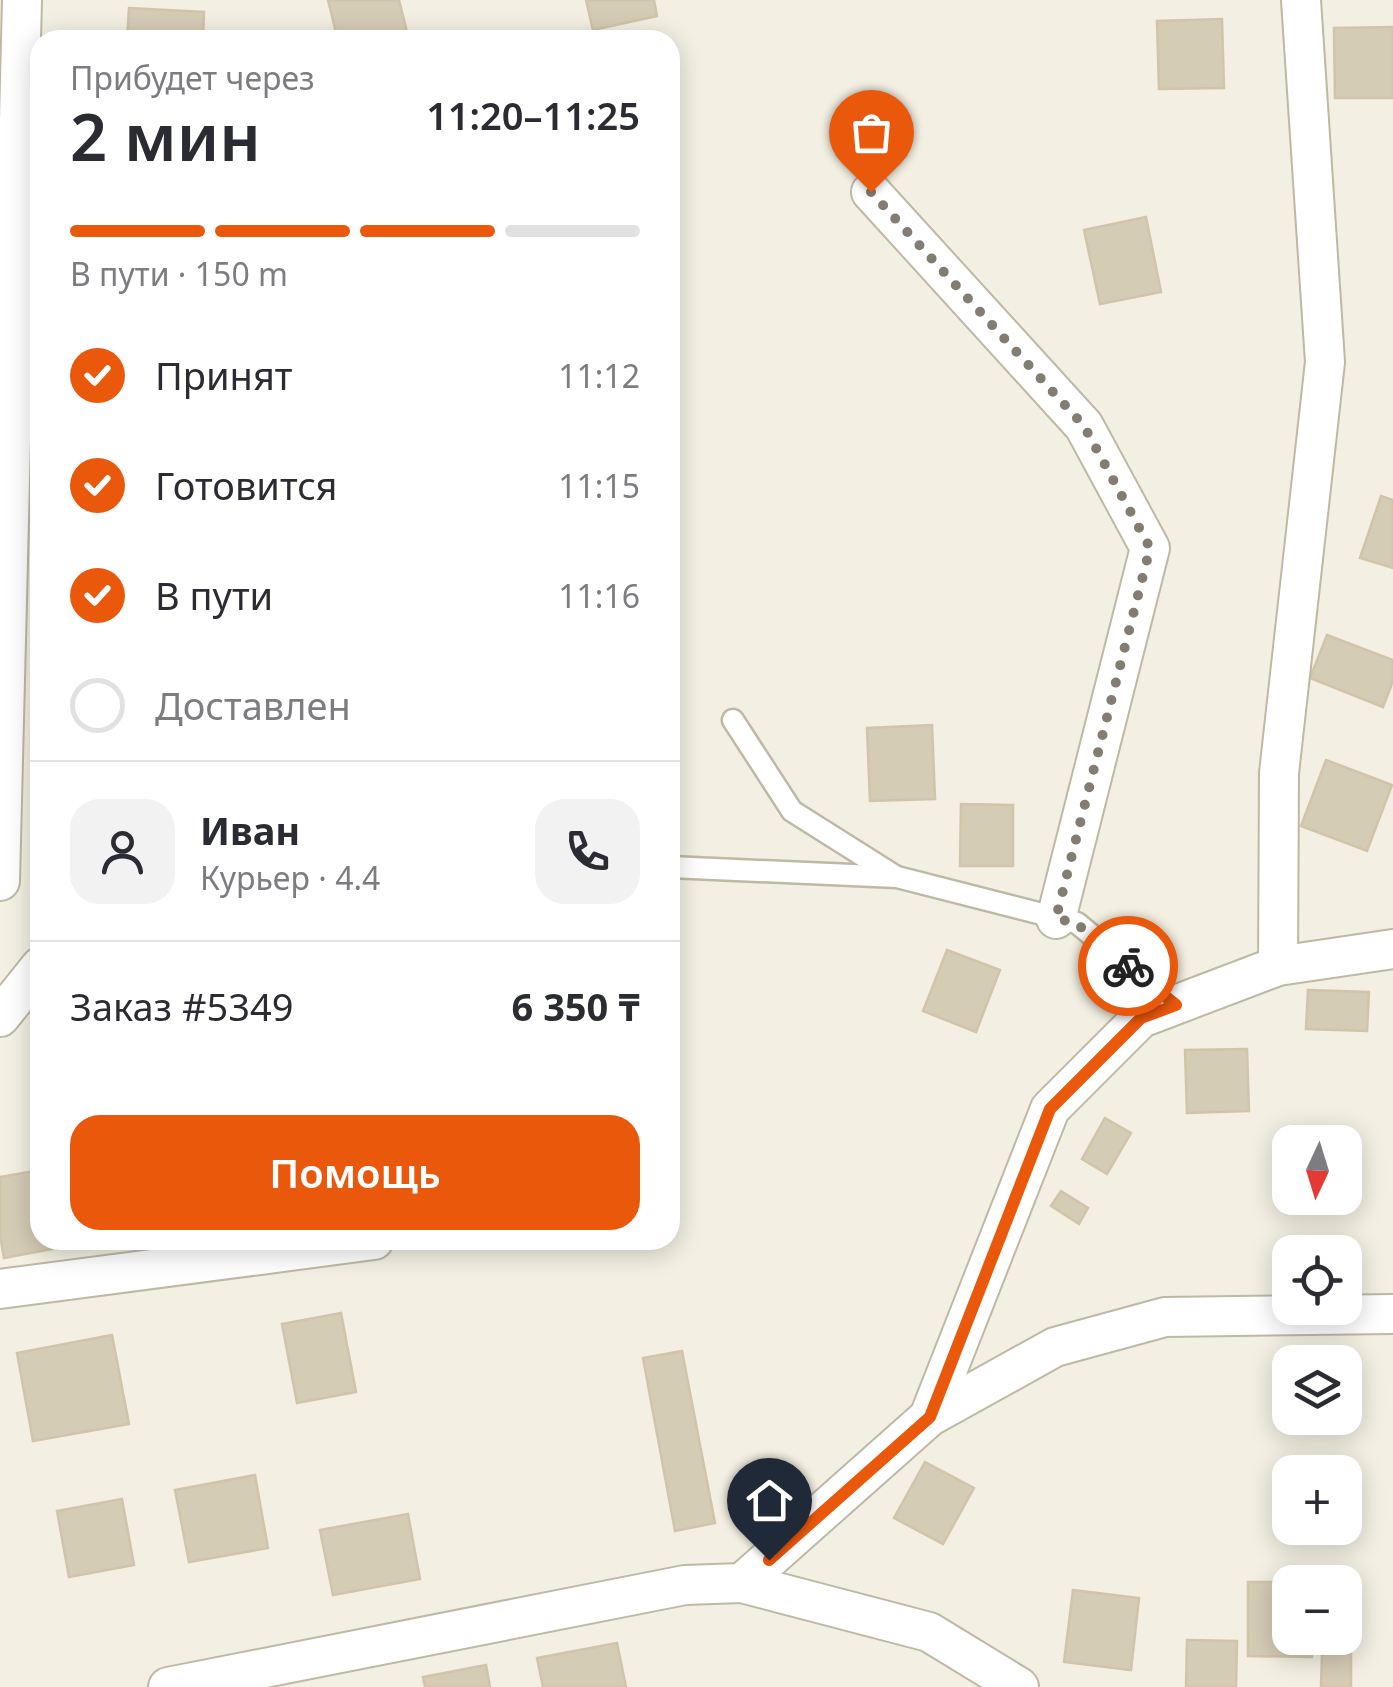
<!DOCTYPE html>
<html lang="ru">
<head>
<meta charset="utf-8">
<style>
	body { margin:0; font-family:"Noto Sans",sans-serif; background:#f2f2f3; color:#2b2b33; height:100vh; display:flex; flex-direction:column; font-size:38px; white-space:nowrap }
	* { box-sizing:border-box; margin:0 }
	p { font-size:32px; color:#7c7c81 }
	.icon { flex:none; width:55px; height:55px; fill:none; stroke:currentColor; stroke-width:2; stroke-linecap:round; stroke-linejoin:round }
	.map { position:relative; flex:1; overflow:hidden }
	.panel { position:absolute; left:30px; top:30px; width:650px; height:1220px; display:flex; flex-direction:column; background:#fff; border-radius:30px; box-shadow:0 5px 25px #0003 }
	.panel>* { flex:none }
	.needle { width:65px; rotate:184deg }
	.buttons { position:absolute; left:1272px; top:1125px; display:grid; gap:20px }
	.buttons a { display:grid; place-items:center; width:90px; height:90px; border-radius:20px; background:#fff; box-shadow:0 5px 25px #0003; font-size:50px }
	.pin { position:absolute; display:grid; place-items:center; width:85px; height:85px; color:#fff; margin:-102px -42px; border-radius:50% 50% 50% 0; rotate:-45deg; box-shadow:0 0 10px #0007 }
	.pin .icon { rotate:45deg }
	.courier { position:absolute; display:grid; place-items:center; width:100px; height:100px; margin:-50px; border:8px solid #ea580c; border-radius:50%; background:#fff; color:#222; box-shadow:0 2px 12px #0007 }
	.overview em { font-style:normal; font-weight:600 }
	.overview div { display:flex; flex-direction:column-reverse }
	.overview { display:flex; align-items:center; justify-content:space-between; height:170px; padding:0 40px }
	h1 { font-size:65px; font-weight:600; line-height:75px }
	.bar { display:grid; grid-template-columns:repeat(4,1fr); gap:15px 10px; align-content:center; height:120px; padding:0 40px }
	.bar i { height:12px; border-radius:8px; background:#e1e1e2 }
	.bar .selected { background:#ea580c }
	.bar p { grid-column:span 4 }
	.line { display:flex; align-items:center; gap:25px; padding:0 40px; border-top:2px solid #e1e1e2 }
	.line div { flex:1 }
	.round { display:grid; place-items:center; flex:none; width:105px; height:105px; border-radius:30px; background:#f2f2f3 }
	ol { padding:0 40px; list-style:none }
	li { display:flex; align-items:center; gap:30px; height:110px }
	li p { margin-inline-start:auto }
	li .icon { padding:10px; border-radius:50%; background:#ea580c; color:#fff; stroke-width:4 }
	li:last-child { color:#7c7c81 }
	li i { width:55px; height:55px; border:5px solid #e1e1e2; border-radius:50% }
	.primary-button { display:flex; gap:20px; margin-top:auto; padding:20px 40px }
	.primary-button a { flex:1; height:115px; border-radius:30px; background:#ea580c; color:#fff; font-size:40px; font-weight:600; line-height:115px; text-align:center }
	.map>svg:first-child { display:block }
</style>
</head>
<body>
<div class="map">
<svg width="1393" height="1687" viewBox="0 0 1393 1687">
	<rect width="100%" height="100%" fill="#f3efe2"/>
	<g fill="#d5ccb6" stroke="#d1c4a9" stroke-width="2.5">
		<polygon points="328,0 399,0 409,40 338,40"/>
		<polygon points="586,0 654,0 657,16 593,30"/>
		<polygon points="129,8 204,12 203,40 127,40"/>
		<polygon points="1222,19 1224,88 1159,89 1157,21"/>
		<polygon points="1393,27 1393,98 1335,98 1334,28"/>
		<polygon points="1146,217 1161,292 1100,304 1084,230"/>
		<polygon points="1381,496 1393,500 1393,568 1360,558"/>
		<polygon points="1327,635 1393,660 1393,681 1383,707 1310,678"/>
		<polygon points="932,725 935,799 870,801 867,728"/>
		<polygon points="1326,760 1392,785 1367,851 1301,826"/>
		<polygon points="961,804 1013,805 1013,866 960,866"/>
		<polygon points="947,950 1000,970 976,1032 923,1011"/>
		<polygon points="1308,990 1369,992 1367,1031 1306,1029"/>
		<polygon points="1247,1049 1249,1111 1187,1113 1185,1050"/>
		<polygon points="1105,1118 1131,1133 1107,1174 1082,1159"/>
		<polygon points="40,1170 40,1240 83,1240 84,1243 4,1258 0,1235 0,1177"/>
		<polygon points="1061,1191 1088,1208 1079,1224 1051,1206"/>
		<polygon points="341,1313 356,1392 297,1403 282,1324"/>
		<polygon points="112,1335 129,1424 33,1441 17,1353"/>
		<polygon points="682,1351 715,1523 675,1531 643,1358"/>
		<polygon points="925,1462 974,1488 943,1544 894,1518"/>
		<polygon points="255,1475 268,1548 189,1562 175,1490"/>
		<polygon points="122,1499 134,1565 69,1577 57,1511"/>
		<polygon points="408,1514 420,1579 333,1595 320,1530"/>
		<polygon points="1248,1582 1313,1582 1290,1582 1290,1638 1312,1638 1312,1657 1248,1656"/>
		<polygon points="1073,1590 1139,1598 1131,1670 1064,1662"/>
		<polygon points="1187,1640 1237,1641 1236,1687 1186,1687"/>
		<polygon points="617,1643 626,1687 543,1687 537,1658"/>
		<polygon points="1322,1653 1351,1654 1351,1687 1321,1687"/>
		<polygon points="486,1665 490,1687 425,1687 423,1677"/>
	</g>
	<g fill="none" stroke-linecap="round" stroke-linejoin="round">
		<defs>
			<g id="lane">
				<polyline points="733,720 792,811 895,876"/>
				<polyline points="670,867 897,877 1077,923 1176,1005"/>
			</g>
			<g id="street">
				<polyline points="871,192 1084,426 1150,548 1056,919"/>
				<polyline points="0,881 22,0"/>
				<polyline points="1278,966 1279,773 1325,362 1301,0"/>
				<polyline points="0,1017 40,967"/>
				<polyline points="0,1289 374,1240"/>
				<polyline points="929,1417 1050,1109 1141,1018 1278,966 1393,949"/>
				<polyline points="742,1583 929,1417 1055,1347 1165,1317 1393,1314"/>
				<polyline points="168,1687 685,1585 742,1583 929,1632 1019,1687"/>
			</g>
		</defs>
		<use href="#lane" stroke="#bfb8a4" stroke-width="25"/>
		<use href="#street" stroke="#bfb8a4" stroke-width="42"/>
		<use href="#lane" stroke="#fff" stroke-width="20"/>
		<use href="#street" stroke="#fff" stroke-width="38"/>
	</g>
	<g fill="none" stroke-linecap="round" stroke-linejoin="round">
		<polyline stroke="#827d70" stroke-width="10" stroke-dasharray="0 18" points="871,192 1084,426 1150,548 1056,918 1077,924 1128,966"/>
		<polyline stroke="#ea580c" stroke-width="12" points="769,1560 930,1417 1050,1109 1141,1018 1176,1005 1128,966"/>
	</g>
</svg>
<div class="buttons">
<a><svg class="needle" viewBox="-14 -14 28 28"><path d="M0-13l5 13h-10z" fill="#e53935"/><path d="M0 13l5-13h-10z" fill="#7c7c81"/></svg></a>
<a><svg class="icon" aria-label="locate" viewBox="0 0 24 24"><circle cx="12" cy="12" r="6"/><path d="M12 2v4M12 18v4M2 12h4M18 12h4"/></svg></a>
<a><svg class="icon" aria-label="layers" viewBox="0 0 24 24"><path d="M12 4l9 5-9 5-9-5zM3 14l9 5 9-5"/></svg></a>
<a>+</a>
<a>−</a>
</div>
<div class="pin" style="left:871px;top:192px;background:#ea580c"><svg class="icon" aria-label="bag" viewBox="0 0 24 24"><path d="M5 8h14l-1 12H6zM9 8a3 3 0 0 1 6 0"/></svg></div>
<div class="pin" style="left:769px;top:1560px;background:#1f2937"><svg class="icon" aria-label="home" viewBox="0 0 24 24"><path d="M3 11l9-7 9 7M6 9v11h12V9"/></svg></div>
<div class="courier" style="left:1128px;top:966px"><svg class="icon" aria-label="bike" viewBox="0 0 24 24"><circle cx="6" cy="16" r="4"/><circle cx="18" cy="16" r="4"/><path d="M6 16l4-8h5l3 8M10 8l3 8H6M13 5h3"/></svg></div>
<section class="panel">
<div class="overview"><div><h1>2 мин</h1><p>Прибудет через</p></div><em>11:20–11:25</em></div>
<div class="bar"><i class="selected"></i><i class="selected"></i><i class="selected"></i><i></i><p>В пути · 150 m</p></div>
<ol>
<li><svg class="icon" aria-label="check" viewBox="0 0 24 24"><path d="M5 12l5 5 9-10"/></svg>Принят<p>11:12</p></li>
<li><svg class="icon" aria-label="check" viewBox="0 0 24 24"><path d="M5 12l5 5 9-10"/></svg>Готовится<p>11:15</p></li>
<li><svg class="icon" aria-label="check" viewBox="0 0 24 24"><path d="M5 12l5 5 9-10"/></svg>В пути<p>11:16</p></li>
<li><i></i>Доставлен</li>
</ol>
<div class="line" style="height:180px"><a class="round"><svg class="icon" aria-label="person" viewBox="0 0 24 24"><circle cx="12" cy="8" r="4"/><path d="M4 21q1-7 8-7t8 7"/></svg></a><div><b>Иван</b><p>Курьер · 4.4</p></div><a class="round"><svg class="icon" aria-label="phone" viewBox="0 0 24 24"><path d="M5 4h4l2 5-3 2q2 4 5 5l2-3 5 2v4C11 20 4 13 5 4z"/></svg></a></div>
<div class="line" style="height:130px"><div>Заказ #5349</div><b>6 350 ₸</b></div>
<div class="primary-button"><a>Помощь</a></div>
</section>
</div>
</body>
</html>
